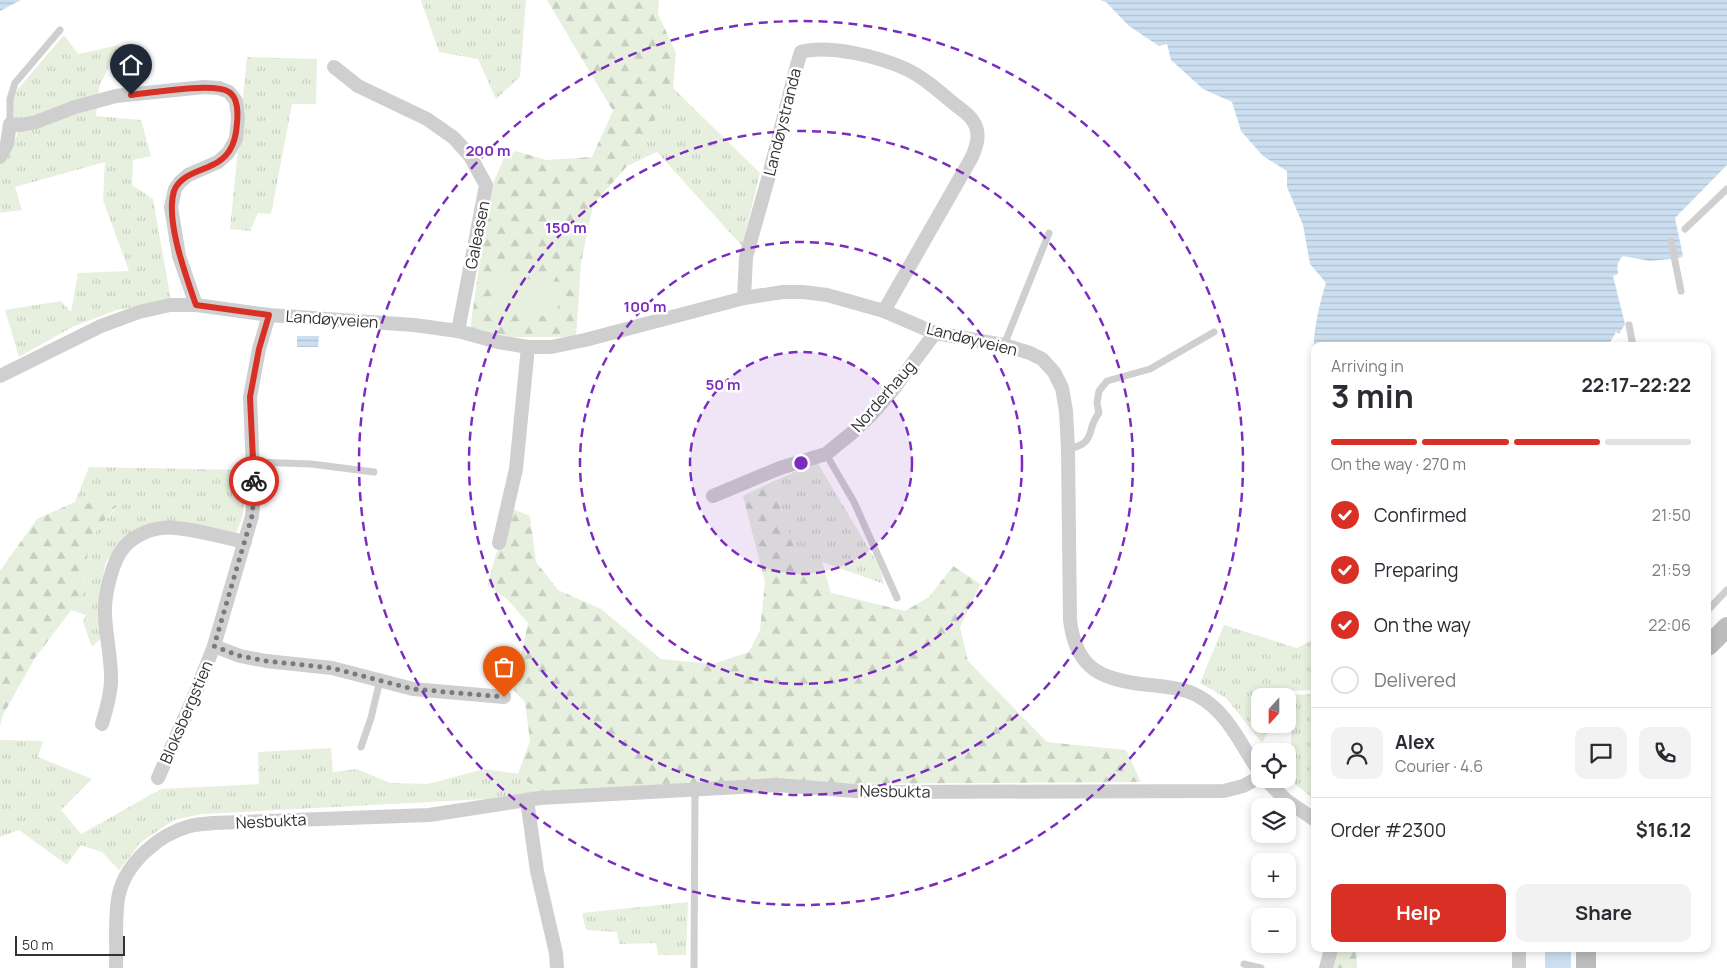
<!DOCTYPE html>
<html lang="en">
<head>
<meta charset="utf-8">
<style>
	body { margin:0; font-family:Manrope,sans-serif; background:#f2f2f3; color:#2b2b33; height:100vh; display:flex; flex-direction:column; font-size:19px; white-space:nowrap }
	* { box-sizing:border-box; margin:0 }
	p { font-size:16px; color:#7c7c81 }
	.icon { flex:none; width:28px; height:28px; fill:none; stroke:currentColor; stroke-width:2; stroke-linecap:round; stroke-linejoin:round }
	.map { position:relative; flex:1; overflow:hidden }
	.panel { position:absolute; left:1311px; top:342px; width:400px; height:610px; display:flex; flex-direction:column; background:#fff; border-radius:10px; box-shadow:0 2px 8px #0003 }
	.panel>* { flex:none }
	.needle { width:32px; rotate:201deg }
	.controls { position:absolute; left:1251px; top:688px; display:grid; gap:10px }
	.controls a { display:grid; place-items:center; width:45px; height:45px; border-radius:10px; background:#fff; box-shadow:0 2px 8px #0003; font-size:25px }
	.scale { position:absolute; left:15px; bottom:12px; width:110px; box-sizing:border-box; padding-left:5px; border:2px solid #323232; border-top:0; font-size:14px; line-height:18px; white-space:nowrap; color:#323232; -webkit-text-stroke:4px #fff; paint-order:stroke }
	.pin { position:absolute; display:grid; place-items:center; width:42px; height:42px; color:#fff; margin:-51px -21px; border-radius:50% 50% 50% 0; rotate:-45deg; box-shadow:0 0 5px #0007 }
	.pin .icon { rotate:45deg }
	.courier { position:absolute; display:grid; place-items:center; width:50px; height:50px; margin:-25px; border:4px solid #d93025; border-radius:50%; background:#fff; color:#222; box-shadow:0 1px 6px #0007 }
	.overview em { font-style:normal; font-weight:700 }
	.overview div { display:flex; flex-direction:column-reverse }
	.overview { display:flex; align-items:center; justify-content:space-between; height:85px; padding:0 20px }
	h1 { font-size:32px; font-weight:700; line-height:38px }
	.bar { display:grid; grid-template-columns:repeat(4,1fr); gap:8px 5px; align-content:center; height:60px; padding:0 20px }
	.bar i { height:6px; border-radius:4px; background:#e1e1e2 }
	.bar .current { background:#d93025 }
	.bar p { grid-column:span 4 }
	.line { display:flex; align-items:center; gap:12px; padding:0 20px; border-top:1px solid #e1e1e2 }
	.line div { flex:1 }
	.round { display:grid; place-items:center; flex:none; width:52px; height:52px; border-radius:10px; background:#f2f2f3 }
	ol { padding:0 20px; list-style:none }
	li { display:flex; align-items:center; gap:15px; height:55px }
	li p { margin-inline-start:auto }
	li .icon { padding:5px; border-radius:50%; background:#d93025; color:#fff; stroke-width:4 }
	li:last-child { color:#7c7c81 }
	li i { width:28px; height:28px; border:2px solid #e1e1e2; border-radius:50% }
	.cta { display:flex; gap:10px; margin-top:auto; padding:10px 20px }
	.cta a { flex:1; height:58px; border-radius:10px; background:#d93025; color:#fff; font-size:20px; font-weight:700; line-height:58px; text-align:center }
	.cta a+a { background:#f2f2f3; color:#2b2b33 }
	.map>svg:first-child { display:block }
</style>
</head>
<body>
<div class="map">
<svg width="1727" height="968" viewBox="0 0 1727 968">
	<defs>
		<pattern id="grass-tufts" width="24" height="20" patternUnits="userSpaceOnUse" patternTransform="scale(1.25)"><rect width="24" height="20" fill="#e7f0df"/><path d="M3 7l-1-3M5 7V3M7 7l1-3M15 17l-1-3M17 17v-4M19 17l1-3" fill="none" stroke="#c7cec0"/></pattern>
		<pattern id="forest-firs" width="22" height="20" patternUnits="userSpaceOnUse" patternTransform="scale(1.25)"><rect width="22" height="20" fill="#e7f0df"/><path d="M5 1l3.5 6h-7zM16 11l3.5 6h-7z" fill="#c7cec0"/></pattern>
		<pattern id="water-rules" width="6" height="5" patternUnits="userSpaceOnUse" patternTransform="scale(1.25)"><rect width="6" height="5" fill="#cbdff1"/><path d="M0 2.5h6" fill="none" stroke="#afc0cf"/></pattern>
	</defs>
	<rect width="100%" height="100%" fill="#fff"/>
	<g fill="url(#grass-tufts)">
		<polygon points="421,0 526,0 520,77 496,99 478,59 439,52"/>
		<polygon points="64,35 78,54 119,45 99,87 96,116 141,120 151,156 133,160 132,185 153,199 171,300 117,310 72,327 19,357 5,310 61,301 71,312 78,273 129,271 103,200 105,162 15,187 22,210 0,213 0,161 17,136 11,97"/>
		<polygon points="247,57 317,59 316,104 292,104 271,214 258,213 250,231 230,229"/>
		<polygon points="673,88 760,173 742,246 657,152 627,166"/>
		<polygon points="817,462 879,566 884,584 822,562 831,593 797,556 772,482"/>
		<polygon points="89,467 244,470 243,515 236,533 168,523 120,542 106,562 100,589 99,615 102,637 92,647 83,622 86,615 71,610 81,597 88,552 97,529 117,507 75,502"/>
		<polygon points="1224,625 1297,648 1315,639 1315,690 1289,691 1287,696 1260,696 1260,724 1272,724 1262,743 1226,698 1200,683"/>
		<polygon points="1315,694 1315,800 1291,781 1291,695"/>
		<polygon points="0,740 43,741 38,757 92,779 61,810 81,834 161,789 259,784 258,752 331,748 333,772 357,769 390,783 428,784 484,769 518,774 545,796 202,814 174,820 141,842 119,870 102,852 81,845 67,865 19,830 0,837"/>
		<polygon points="688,902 686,955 658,955 656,943 619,944 617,932 586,930 582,913"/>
	</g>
	<g fill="url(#forest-firs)">
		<polygon points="547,0 659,0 658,14 676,53 673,88 627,166 593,205 581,263 576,337 469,337 486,217 493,183 504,158 516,151 546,160 592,157 613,111"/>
		<polygon points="772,482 797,556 831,593 905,611 929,597 953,566 981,584 960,627 968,661 1047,742 1126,750 1141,782 700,785 545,796 518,774 530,741 525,702 513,689 528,623 507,599 487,585 510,508 530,516 536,562 558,590 601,609 661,659 713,664 749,652 760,630 765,582 743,496"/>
		<polygon points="75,502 117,506 97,529 88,552 81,597 35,658 4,713 0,725 0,571 37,519"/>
		<polygon points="1336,949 1356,949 1357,968 1331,968"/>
	</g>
	<polygon fill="#e7f0df" points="494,276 560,282 557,317 491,312"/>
	<g fill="url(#water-rules)">
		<polygon points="0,0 21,0 0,11"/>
		<path d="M 1100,0 L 1727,0 L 1727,165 L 1675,218 L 1683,256 L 1680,258 L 1650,261 L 1623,256 C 1617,262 1617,266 1618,274 L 1613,276 L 1625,324 L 1619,334 L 1616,332 L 1608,346 L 1315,346 L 1315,365 C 1310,342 1319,305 1326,283 L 1310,264 L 1303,225 L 1287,187 L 1287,171 L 1263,156 L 1241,131 L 1232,102 L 1203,89 L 1171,60 L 1167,44 L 1159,46 L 1129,26 L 1106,2 Z"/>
		<polygon points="297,336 319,336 318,347 297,347"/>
	</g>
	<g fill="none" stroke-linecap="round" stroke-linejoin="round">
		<polyline stroke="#cbdff1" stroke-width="26" points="1558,968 1558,949"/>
		<g stroke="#cfcfcf" stroke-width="7">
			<polyline points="10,124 10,99 15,83 60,30"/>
			<polyline points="1685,229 1727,189"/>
			<polyline points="1671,241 1681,291"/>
			<polyline points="1629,325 1633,346"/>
			<polyline points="1004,345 1049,233"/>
			<path d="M 1068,449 C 1098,443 1085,430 1099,413 L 1097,403 L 1099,391 L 1107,381 L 1150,369 L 1214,332"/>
			<polyline points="826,454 854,502 897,598"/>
			<polyline points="253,462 311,464 374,472"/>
			<polyline points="1708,610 1727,590"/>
			<polyline points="361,747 371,718 380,680"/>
			<polyline points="1244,964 1261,968"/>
			<polyline points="694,968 695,789"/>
		</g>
		<g stroke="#cfcfcf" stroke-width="14">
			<polyline points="334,67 358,86 427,119 454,138 470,156 486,185 458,331"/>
			<polyline points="0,157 7,144 10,124 21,125 36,122 75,107 116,96 204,87 219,88 229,92 236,101 238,118 236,139 228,153 218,162 188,175 180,182 175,189 171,207 179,256 196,305"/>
			<path d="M 744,298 L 746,257 L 768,179 L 797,65 L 801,52 C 829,44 880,57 906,69 C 923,77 939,91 953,103 C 959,108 969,114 973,121 C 981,133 977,145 972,157 L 884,311"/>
			<polyline points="269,315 259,349 250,397 254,496 252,516 214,646 240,656 266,661 332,668 413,689 504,697"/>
			<path d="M 0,376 L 101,326 L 139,312 L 170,305 L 196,305 L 269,315 L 414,325 L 458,331 L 498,342 L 528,347 L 551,347 L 585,340 L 744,298 L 783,292 L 803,292 L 827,295 L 884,311 L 935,333 L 1004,345 L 1030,353 L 1042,359 L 1054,372 L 1062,388 L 1066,411 L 1068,449 L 1070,620 C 1076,671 1103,680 1150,685 C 1166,687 1184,688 1198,696 C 1228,712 1242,747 1260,773"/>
			<polyline points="713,496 780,468 826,454 853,432 868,418 892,391 935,333"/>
			<polyline points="499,543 516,469 528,347"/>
			<path d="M 102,724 C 106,711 110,698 111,683 C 112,660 106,638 105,615 C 104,596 112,560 125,546 C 134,536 150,529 162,528 C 181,525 225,538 245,542"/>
			<polyline points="158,778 193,699 214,646"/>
			<polyline points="1265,779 1286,800 1315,820"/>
			<polyline points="527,800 537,871 556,953 557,968"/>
			<polyline points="1519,949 1519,968"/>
			<path d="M 116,967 C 117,945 114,915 119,894 C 126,863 159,834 190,826 C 198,824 206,824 213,823 L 429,815 L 540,798 L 777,785 L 855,791 L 894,792 L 1224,791 L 1243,786 L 1260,777"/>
			<polyline points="1326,968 1331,949"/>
		</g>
		<g stroke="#bcbcbc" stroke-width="20">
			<polyline points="1708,646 1727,627"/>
			<polyline points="1586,949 1586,968"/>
		</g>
	</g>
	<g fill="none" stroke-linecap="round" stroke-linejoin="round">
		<polyline stroke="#7a7a7a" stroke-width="5" stroke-dasharray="0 9" points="254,481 254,496 252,516 214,646 240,656 266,661 332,668 413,689 504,697"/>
		<path stroke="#d93025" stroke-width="6" d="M 131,95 C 150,93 215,82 229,92 C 238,98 238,113 237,123 C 236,139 232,153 218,162 C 204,171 181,173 174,191 C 165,220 186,276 196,305 L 269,315 L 259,349 L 250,397 L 254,481"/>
	</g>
	<circle cx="801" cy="463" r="111" fill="#7b2cbf" fill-opacity=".12"/>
	<g fill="none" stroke="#7b2cbf" stroke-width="2.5" stroke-dasharray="9 6">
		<circle cx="801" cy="463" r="111"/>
		<circle cx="801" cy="463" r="221"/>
		<circle cx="801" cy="463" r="332"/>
		<circle cx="801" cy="463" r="442"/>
	</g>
	<g text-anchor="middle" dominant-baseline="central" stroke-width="5" stroke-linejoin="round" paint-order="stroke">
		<g font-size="16" fill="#323232" stroke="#fff">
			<text transform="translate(782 122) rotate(-76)">Landøystranda</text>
			<text transform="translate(477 235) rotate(-79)">Galeasen</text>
			<text transform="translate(332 319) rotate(4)">Landøyveien</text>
			<text transform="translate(972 339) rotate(14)">Landøyveien</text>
			<text transform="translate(883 396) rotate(-49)">Norderhaug</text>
			<text transform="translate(186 712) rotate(-67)">Bloksbergstien</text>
			<text transform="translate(895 791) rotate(1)">Nesbukta</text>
			<text transform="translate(271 821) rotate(-3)">Nesbukta</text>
		</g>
	</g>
	<circle cx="801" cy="463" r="8" fill="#7b2cbf" stroke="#fff" stroke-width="2.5"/>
	<g font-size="15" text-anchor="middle" font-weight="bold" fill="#7b2cbf" stroke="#fff" stroke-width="5" stroke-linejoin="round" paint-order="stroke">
		<text x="488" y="156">200 m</text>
		<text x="566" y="233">150 m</text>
		<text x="645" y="312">100 m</text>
		<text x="723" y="390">50 m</text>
	</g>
</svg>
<div class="controls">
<a><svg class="needle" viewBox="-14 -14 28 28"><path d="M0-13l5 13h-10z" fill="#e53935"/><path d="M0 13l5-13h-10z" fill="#7c7c81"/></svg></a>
<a><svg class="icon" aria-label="locate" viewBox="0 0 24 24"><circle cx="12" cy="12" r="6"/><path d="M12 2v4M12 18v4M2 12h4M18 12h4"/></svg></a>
<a><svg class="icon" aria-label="layers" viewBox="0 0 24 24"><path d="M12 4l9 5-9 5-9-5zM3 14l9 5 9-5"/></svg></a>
<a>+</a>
<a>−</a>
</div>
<div class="scale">50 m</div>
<div class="pin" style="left:504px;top:697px;background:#ea580c"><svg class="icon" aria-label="bag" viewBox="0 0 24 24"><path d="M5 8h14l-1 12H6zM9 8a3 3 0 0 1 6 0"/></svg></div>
<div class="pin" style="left:131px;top:95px;background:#1f2937"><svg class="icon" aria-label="home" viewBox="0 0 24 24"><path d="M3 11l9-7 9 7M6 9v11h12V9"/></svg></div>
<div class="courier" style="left:254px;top:481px"><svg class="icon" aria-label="bike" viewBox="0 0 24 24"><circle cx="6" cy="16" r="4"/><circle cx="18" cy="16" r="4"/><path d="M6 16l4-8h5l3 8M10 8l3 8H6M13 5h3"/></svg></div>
<section class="panel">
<div class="overview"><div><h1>3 min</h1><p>Arriving in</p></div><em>22:17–22:22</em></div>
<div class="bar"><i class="current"></i><i class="current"></i><i class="current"></i><i></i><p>On the way · 270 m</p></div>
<ol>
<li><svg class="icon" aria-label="check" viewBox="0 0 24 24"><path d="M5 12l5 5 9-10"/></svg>Confirmed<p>21:50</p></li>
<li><svg class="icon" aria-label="check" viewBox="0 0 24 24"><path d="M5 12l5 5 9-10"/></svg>Preparing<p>21:59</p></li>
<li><svg class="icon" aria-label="check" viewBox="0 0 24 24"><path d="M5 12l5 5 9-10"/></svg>On the way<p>22:06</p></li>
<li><i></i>Delivered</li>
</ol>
<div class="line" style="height:90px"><a class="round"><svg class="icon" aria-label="person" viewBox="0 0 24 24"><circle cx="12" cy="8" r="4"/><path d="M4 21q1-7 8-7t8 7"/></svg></a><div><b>Alex</b><p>Courier · 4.6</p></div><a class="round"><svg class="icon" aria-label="chat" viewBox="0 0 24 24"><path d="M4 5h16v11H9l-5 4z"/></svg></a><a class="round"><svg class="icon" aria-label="phone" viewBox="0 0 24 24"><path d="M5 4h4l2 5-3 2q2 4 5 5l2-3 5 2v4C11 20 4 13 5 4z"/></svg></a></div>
<div class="line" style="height:65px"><div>Order #2300</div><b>$16.12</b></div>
<div class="cta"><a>Help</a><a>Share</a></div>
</section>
</div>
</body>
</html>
